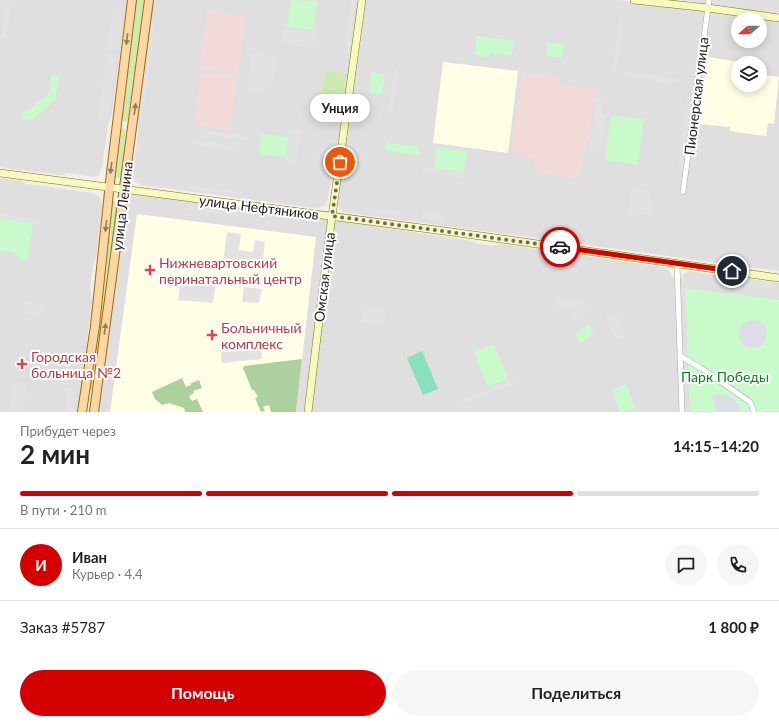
<!DOCTYPE html>
<html lang="ru">
<head>
<meta charset="utf-8">
<style>
	body { margin:0; font-family:Lato,sans-serif; background:#f6f6f6; color:#222; height:100vh; display:flex; flex-direction:column; font-size:15px; white-space:nowrap }
	* { box-sizing:border-box; margin:0 }
	p { font-size:13px; color:#767676 }
	.icon { flex:none; width:22px; height:22px; fill:none; stroke:currentColor; stroke-width:2; stroke-linecap:round; stroke-linejoin:round }
	.map { position:relative; height:412px; overflow:hidden }
	.drawer { display:flex; flex-direction:column; background:#fff; flex:1 }
	.drawer>* { flex:none }
	.needle { width:26px; rotate:250deg }
	.controls { position:absolute; left:731px; top:12px; display:grid; gap:8px }
	.controls a { display:grid; place-items:center; width:36px; height:36px; border-radius:50%; background:#fff; box-shadow:0 2px 10px #0003; font-size:20px }
	.pin { position:absolute; display:grid; place-items:center; width:34px; height:34px; color:#fff; margin:-17px; border:2px solid #fff; border-radius:50%; box-shadow:0 1px 4px #0007 }
	.courier { position:absolute; display:grid; place-items:center; width:40px; height:40px; margin:-20px; border:3px solid #d40000; border-radius:50%; background:#fff; color:#222; box-shadow:0 1px 5px #0007 }
	.bubble { position:absolute; height:28px; border-radius:14px; background:#fff; box-shadow:0 2px 10px #0003; font-size:13px; font-weight:700; line-height:28px; text-align:center }
	.summary em { font-style:normal; font-weight:700 }
	.summary div { display:flex; flex-direction:column-reverse }
	.summary { display:flex; align-items:center; justify-content:space-between; height:68px; padding:0 20px }
	h1 { font-size:26px; font-weight:700; line-height:30px }
	.bar { display:grid; grid-template-columns:repeat(4,1fr); gap:6px 4px; align-content:center; height:48px; padding:0 20px }
	.bar i { height:5px; border-radius:3px; background:#e0e0e0 }
	.bar .active { background:#d40000 }
	.bar p { grid-column:span 4 }
	.line { display:flex; align-items:center; gap:10px; padding:0 20px; border-top:1px solid #e0e0e0 }
	.line div { flex:1 }
	.round { display:grid; place-items:center; flex:none; width:42px; height:42px; border-radius:21px; background:#f6f6f6 }
	.button { display:flex; gap:8px; margin-top:auto; padding:8px 20px }
	.button a { flex:1; height:46px; border-radius:24px; background:#d40000; color:#fff; font-size:16px; font-weight:700; line-height:46px; text-align:center }
	.button a+a { background:#f6f6f6; color:#222 }
	.map>svg:first-child { display:block }
</style>
</head>
<body>
<div class="map">
<svg width="779" height="412" viewBox="0 0 779 412">
	<rect width="100%" height="100%" fill="#f2efe9"/>
	<g fill="#e0dfdf" fill-rule="evenodd">
		<polygon points="0,0 126,0 126,8 112,114 108,125 102,167 99,175 94,177 69,173 62,175 0,167"/>
		<polygon points="155,0 359,0 340,136 336,146 328,199 325,205 318,208 314,208 141,185 135,182 133,174 138,131 138,110 150,14"/>
		<path d="M 366,0 L 618,0 L 759,19 L 738,19 L 738,41 L 760,41 L 760,19 L 779,22 L 779,271 L 343,212 L 339,208 L 338,204 ZM 738,63 L 760,63 L 760,85 L 738,85 Z"/>
		<polygon points="680,0 779,0 779,13"/>
		<polygon points="0,178 22,181 26,184 92,193 99,197 101,200 102,207 97,253 93,266 90,287 92,301 78,412 0,412"/>
		<polygon points="124,189 467,240 479,244 492,246 501,244 663,267 669,271 672,277 681,278 684,274 689,271 779,283 779,412 95,412"/>
	</g>
	<g fill="#f2dad9">
		<polygon points="207,10 232,13 234,16 237,16 239,14 246,15 238,73 199,69"/>
		<polygon points="522,72 559,77 559,84 596,90 588,143 586,142 580,178 578,179 534,172 535,159 522,157 522,153 511,152"/>
		<polygon points="201,73 225,75 225,73 238,75 229,130 194,124"/>
	</g>
	<g fill="#ffffe5">
		<polygon points="708,57 747,63 738,63 738,85 760,85 760,65 766,66 765,75 779,77 774,124 768,123 766,136 730,131 730,127 699,124"/>
		<polygon points="443,62 518,71 508,153 433,143"/>
		<polygon points="137,214 316,237 296,412 110,412"/>
	</g>
	<g fill="#cdebb0">
		<polygon points="136,0 144,0 128,119 127,121 124,122 121,119"/>
		<polygon points="325,71 346,74 343,100 321,97"/>
		<polygon points="122,128 125,129 126,132 121,175 120,178 116,178 114,177 120,129"/>
		<polygon points="112,202 116,202 118,205 93,390 91,391 89,390"/>
	</g>
	<g fill="#add19e">
		<polygon points="302,359 296,412 271,412 269,405 263,407 265,411 261,412 255,398 258,397 254,390 252,390 243,368 244,366"/>
		<polygon points="182,378 186,387 191,385 191,383 199,380 202,388 193,391 194,393 189,396 192,401 197,399 203,412 185,412 184,408 169,403 162,405 155,399 152,392"/>
	</g>
	<g fill="#c8facc" fill-rule="evenodd">
		<polygon points="291,0 317,1 313,30 287,27"/>
		<polygon points="477,36 514,41 512,56 490,53 489,57 475,55"/>
		<polygon points="548,42 564,44 562,58 546,56"/>
		<polygon points="371,72 385,74 382,94 369,92"/>
		<polygon points="51,74 59,75 55,101 32,120 22,119 23,110 27,111 49,93"/>
		<polygon points="611,115 644,119 638,165 605,160"/>
		<polygon points="261,134 289,137 286,157 259,154"/>
		<polygon points="386,143 418,146 419,147 418,155 385,150"/>
		<polygon points="437,147 467,152 464,172 434,168"/>
		<polygon points="0,218 33,223 28,258 25,261 17,257 13,252 0,251"/>
		<path d="M 685,288 L 779,300 L 779,412 L 690,412 ZM 751,321 L 759,322 L 763,325 L 760,346 C 740,354 731,327 751,321 Z"/>
		<polygon points="588,324 595,332 581,343 575,335"/>
		<polygon points="494,344 508,379 488,387 474,352"/>
		<polygon points="626,384 635,408 626,412 620,412 612,390"/>
	</g>
	<polygon fill="#88e0be" points="422,351 438,389 423,395 407,358"/>
	<g fill="#e2e2e2">
		<polygon points="352,0 356,0 348,58 344,57"/>
		<polygon points="6,3 11,4 6,39 1,38"/>
		<polygon points="724,4 776,10 776,13 724,7"/>
		<polygon points="113,11 123,12 118,49 111,51 107,50"/>
		<polygon points="620,16 624,16 616,73 612,72"/>
		<polygon points="150,22 155,23 144,106 139,105"/>
		<polygon points="284,29 315,33 313,48 282,44"/>
		<polygon points="252,53 277,57 273,85 262,93 247,90"/>
		<polygon points="107,56 116,60 108,120 98,119"/>
		<polygon points="394,70 398,71 392,113 388,112"/>
		<polygon points="621,71 678,79 677,83 620,76"/>
		<polygon points="688,96 693,96 683,174 678,173"/>
		<polygon points="596,98 603,99 601,114 606,115 601,152 589,151"/>
		<polygon points="195,129 250,137 250,140 195,133"/>
		<polygon points="290,129 300,130 296,162 286,161"/>
		<polygon points="193,140 242,147 241,151 193,144"/>
		<polygon points="423,167 463,173 462,178 423,172"/>
		<polygon points="190,186 237,192 236,196 190,190"/>
		<polygon points="630,189 650,190 652,213 629,217"/>
		<polygon points="187,205 237,212 236,216 187,210"/>
		<polygon points="367,207 398,211 398,217 366,212"/>
		<polygon points="423,210 444,213 443,222 422,219"/>
		<polygon points="0,214 41,220 40,224 0,218"/>
		<polygon points="227,232 241,234 239,250 253,252 255,240 265,242 262,267 223,262"/>
		<polygon points="181,277 216,283 213,303 178,300"/>
		<polygon points="727,277 776,283 775,289 727,283"/>
		<polygon points="244,287 262,289 259,303 242,302"/>
		<polygon points="558,298 586,301 584,319 573,318 574,309 557,307"/>
		<polygon points="25,302 44,304 43,316 23,314"/>
		<polygon points="364,307 385,310 384,325 362,322"/>
		<polygon points="616,312 625,336 616,339 606,316"/>
		<polygon points="261,350 262,359 222,363 221,352"/>
		<polygon points="513,379 515,383 462,404 461,400"/>
		<polygon points="23,382 27,382 23,412 10,412 13,385"/>
		<polygon points="67,388 76,388 73,412 65,412"/>
	</g>
	<g fill="#dddde8">
		<circle cx="753" cy="334" r="14"/>
		<polygon points="717,394 726,396 735,400 741,412 717,412 712,397"/>
	</g>
	<g fill="none" stroke-linecap="round" stroke-linejoin="round">
		<defs>
			<g id="street">
				<polyline points="683,192 709,0"/>
				<polyline points="677,264 682,412"/>
				<polyline points="680,356 701,368 750,402 754,412"/>
			</g>
			<g id="secondary">
				<polyline points="634,0 708,8 779,18"/>
				<polyline points="0,173 452,232 779,278"/>
				<polyline points="308,412 329,238 362,0"/>
			</g>
			<g id="primary">
				<polyline points="82,412 95,326 111,173 132,0"/>
				<polyline points="94,412 149,0"/>
			</g>
		</defs>
		<use href="#street" stroke="#a9a9a9" stroke-width="6"/>
		<use href="#secondary" stroke="#707d05" stroke-width="8"/>
		<use href="#primary" stroke="#a06b00" stroke-width="10"/>
		<use href="#street" stroke="#fff" stroke-width="5"/>
		<use href="#secondary" stroke="#f7fabf" stroke-width="7"/>
		<use href="#primary" stroke="#fcd6a4" stroke-width="8"/>
	</g>
	<defs><path id="oneway-solid" d="M-6-.8H1V-3.2L6.5 0L1 3.2V.8H-6Z"/></defs>
	<g fill="#8f7c63">
		<use href="#oneway-solid" transform="translate(127 39) rotate(97)"/>
		<use href="#oneway-solid" transform="translate(135 109) rotate(-82)"/>
		<use href="#oneway-solid" transform="translate(111 168) rotate(97)"/>
		<use href="#oneway-solid" transform="translate(106 226) rotate(96)"/>
		<use href="#oneway-solid" transform="translate(105 329) rotate(-82)"/>
	</g>
	<g fill="none" stroke-linecap="round" stroke-linejoin="round">
		<polyline stroke="#6b6a68" stroke-width="4" stroke-dasharray="0 7.2" points="340,162 332,216 560,247"/>
		<polyline stroke="#d40000" stroke-width="5" points="560,247 732,271"/>
	</g>
	<g fill="#e0444e" stroke="#fff" stroke-width="1.5">
		<path d="M148 264h4v4h4v4h-4v4h-4v-4h-4v-4h4z"/>
		<path d="M210 329h4v4h4v4h-4v4h-4v-4h-4v-4h4z"/>
		<path d="M20 358h4v4h4v4h-4v4h-4v-4h-4v-4h4z"/>
	</g>
	<g text-anchor="middle" dominant-baseline="central" stroke-width="4" stroke-linejoin="round" paint-order="stroke">
		<g font-size="14" fill="#222" stroke="#fff">
			<text transform="translate(696 96) rotate(-83)">Пионерская улица</text>
			<text transform="translate(122 206) rotate(-83)">улица Ленина</text>
			<text transform="translate(259 207) rotate(7)">улица Нефтяников</text>
			<text transform="translate(324 277) rotate(-83)">Омская улица</text>
		</g>
		<g font-size="14" fill="#be3a42" stroke="#fff" text-anchor="start">
			<text x="159" y="262">Нижневартовский<tspan x="159" dy="16">перинатальный центр</tspan></text>
			<text x="221" y="327">Больничный<tspan x="221" dy="16">комплекс</tspan></text>
			<text x="31" y="356">Городская<tspan x="31" dy="16">больница №2</tspan></text>
		</g>
		<g font-size="14" fill="#0c8416" stroke="#fff">
			<text x="725" y="376">Парк Победы</text>
		</g>
	</g>
</svg>
<div class="controls">
<a><svg class="needle" viewBox="-14 -14 28 28"><path d="M0-13l5 13h-10z" fill="#e53935"/><path d="M0 13l5-13h-10z" fill="#767676"/></svg></a>
<a><svg class="icon" aria-label="layers" viewBox="0 0 24 24"><path d="M12 4l9 5-9 5-9-5zM3 14l9 5 9-5"/></svg></a>
</div>
<div class="pin" style="left:340px;top:162px;background:#ea580c"><svg class="icon" aria-label="bag" viewBox="0 0 24 24"><path d="M5 8h14l-1 12H6zM9 8a3 3 0 0 1 6 0"/></svg></div>
<div class="pin" style="left:732px;top:271px;background:#1f2937"><svg class="icon" aria-label="home" viewBox="0 0 24 24"><path d="M3 11l9-7 9 7M6 9v11h12V9"/></svg></div>
<div class="courier" style="left:560px;top:247px"><svg class="icon" aria-label="car" viewBox="0 0 24 24"><path d="M5 17H2v-5l4-1 3-4h7l3 4 3 1v5h-3M9 17h6M6 11h13"/><circle cx="7" cy="17" r="2"/><circle cx="17" cy="17" r="2"/></svg></div>
<div class="bubble" style="left:310px;top:94px;width:60px">Унция</div>
</div>
<section class="drawer">
<div class="summary"><div><h1>2 мин</h1><p>Прибудет через</p></div><em>14:15–14:20</em></div>
<div class="bar"><i class="active"></i><i class="active"></i><i class="active"></i><i></i><p>В пути · 210 m</p></div>
<div class="line" style="height:72px"><b class="round" style="background:#d40000;color:#fff">И</b><div><b>Иван</b><p>Курьер · 4.4</p></div><a class="round"><svg class="icon" aria-label="chat" viewBox="0 0 24 24"><path d="M4 5h16v11H9l-5 4z"/></svg></a><a class="round"><svg class="icon" aria-label="phone" viewBox="0 0 24 24"><path d="M5 4h4l2 5-3 2q2 4 5 5l2-3 5 2v4C11 20 4 13 5 4z"/></svg></a></div>
<div class="line" style="height:52px"><div>Заказ #5787</div><b>1 800 ₽</b></div>
<div class="button"><a>Помощь</a><a>Поделиться</a></div>
</section>
</body>
</html>
